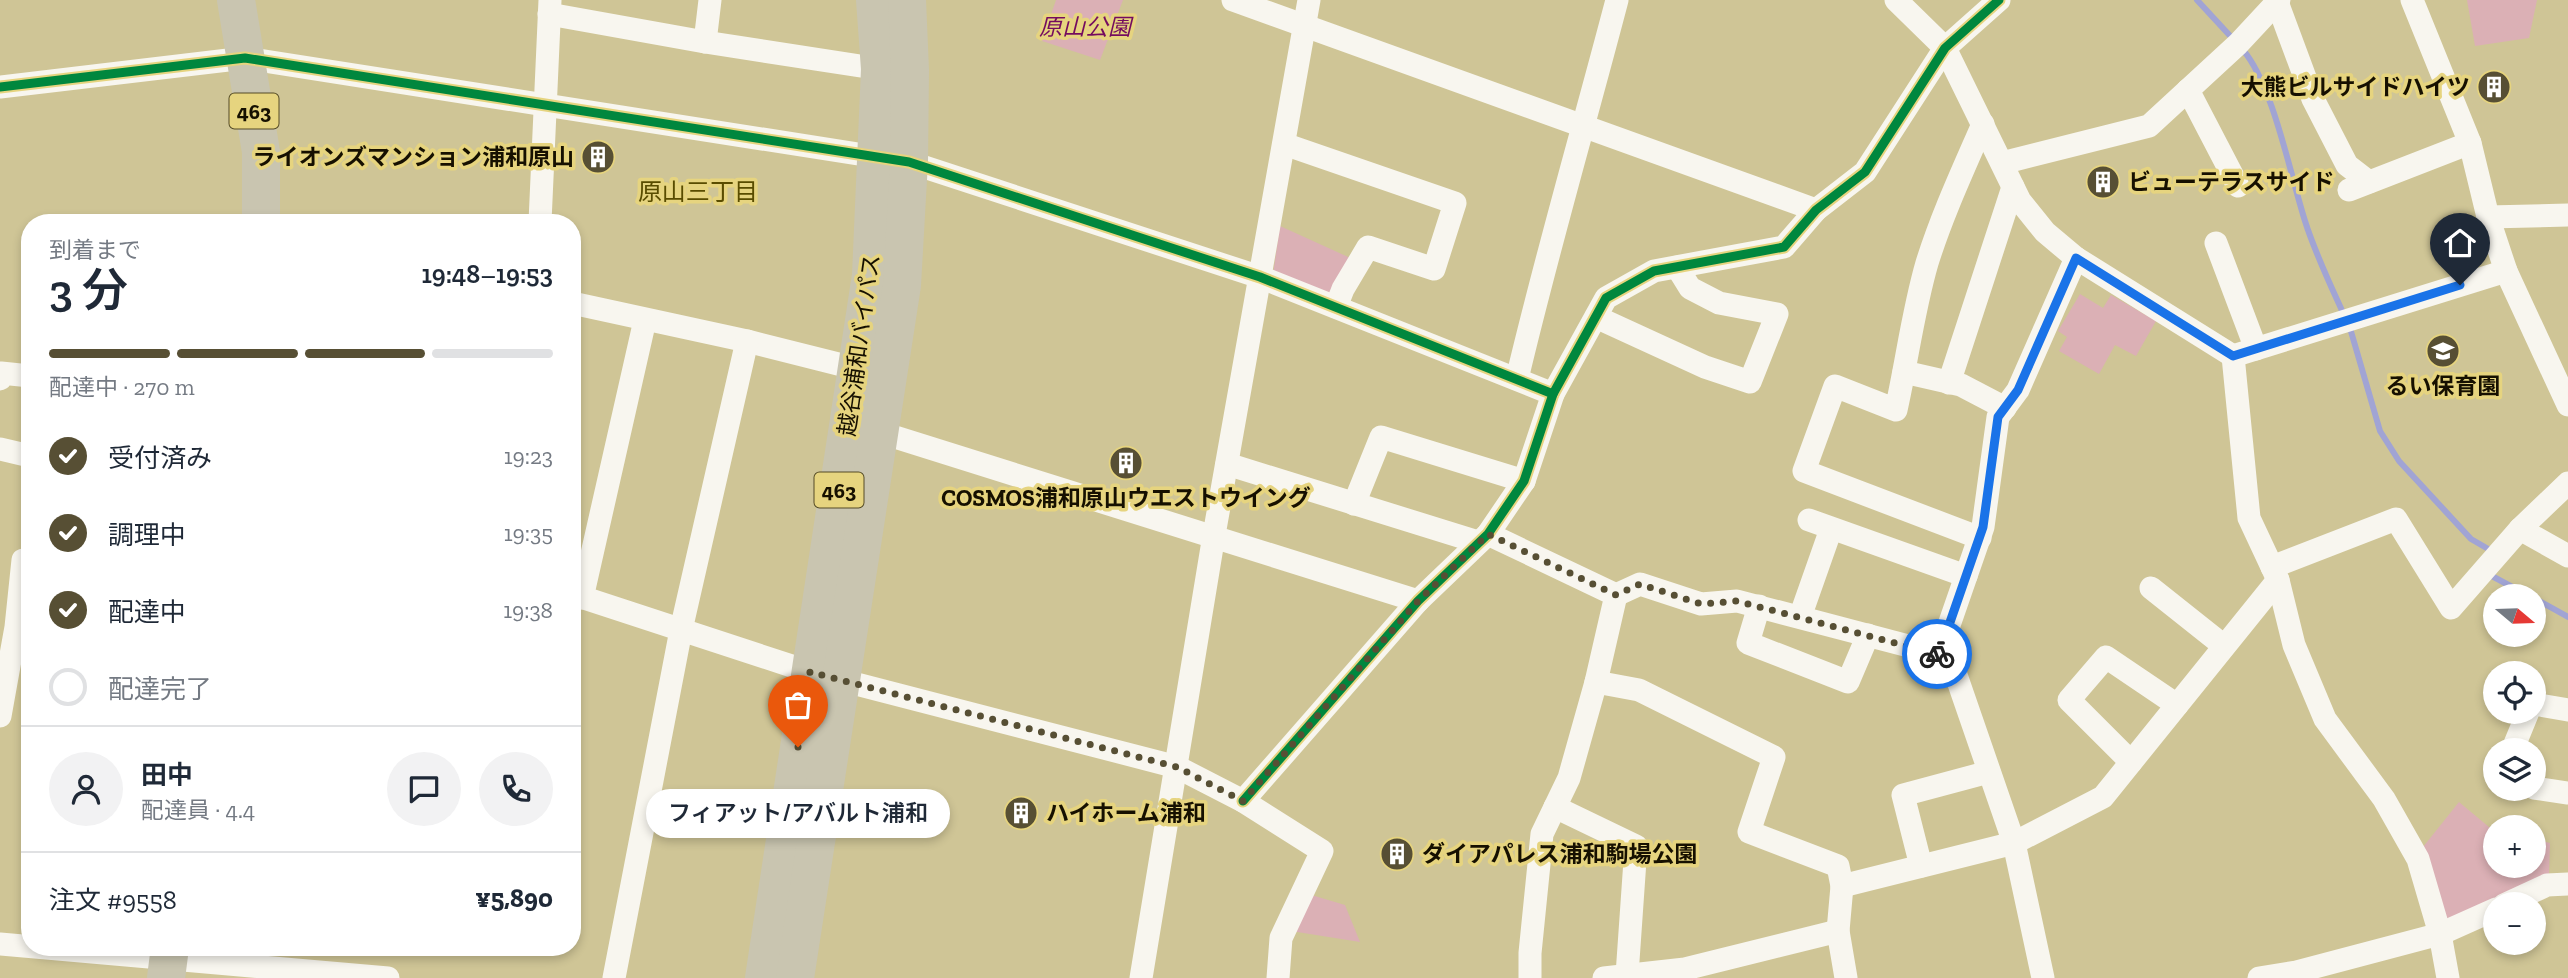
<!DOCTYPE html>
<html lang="ja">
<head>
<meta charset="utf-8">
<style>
	body { margin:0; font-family:"Zilla Slab","Noto Sans JP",serif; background:#f2f2f3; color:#1f2937; height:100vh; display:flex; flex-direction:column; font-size:26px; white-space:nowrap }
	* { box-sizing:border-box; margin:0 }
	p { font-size:23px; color:#747a83 }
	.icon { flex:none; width:38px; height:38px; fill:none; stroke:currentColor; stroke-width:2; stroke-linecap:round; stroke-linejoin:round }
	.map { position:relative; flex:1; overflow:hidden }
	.details { position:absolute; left:21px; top:214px; width:560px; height:742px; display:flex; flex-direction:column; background:#fff; border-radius:28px; box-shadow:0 4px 10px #0003 }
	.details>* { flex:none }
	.needle { width:46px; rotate:109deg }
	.buttons { position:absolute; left:2483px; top:584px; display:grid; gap:14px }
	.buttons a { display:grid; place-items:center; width:63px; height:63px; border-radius:50%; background:#fff; box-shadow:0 4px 10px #0003; font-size:35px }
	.pin { position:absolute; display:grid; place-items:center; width:60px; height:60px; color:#fff; margin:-72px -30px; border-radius:50% 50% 50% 0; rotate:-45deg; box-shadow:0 0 7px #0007 }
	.pin .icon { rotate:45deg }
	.courier { position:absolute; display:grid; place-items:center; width:70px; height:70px; margin:-35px; border:5px solid #1a73e8; border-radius:50%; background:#fff; color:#222; box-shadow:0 2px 9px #0007 }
	.bubble { position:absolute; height:49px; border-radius:24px; background:#fff; box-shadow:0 4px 10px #0003; font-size:23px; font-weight:600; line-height:49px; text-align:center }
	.headline em { font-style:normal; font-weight:600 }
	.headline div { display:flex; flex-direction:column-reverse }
	.headline { display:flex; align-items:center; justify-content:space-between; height:119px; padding:0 28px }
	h1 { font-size:46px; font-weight:600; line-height:52px }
	.bar { display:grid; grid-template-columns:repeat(4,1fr); gap:10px 7px; align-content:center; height:84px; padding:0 28px }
	.bar i { height:9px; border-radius:5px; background:#e0e1e3 }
	.bar .selected { background:#574f34 }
	.bar p { grid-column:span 4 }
	.line { display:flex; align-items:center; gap:18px; padding:0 28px; border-top:2px solid #e0e1e3 }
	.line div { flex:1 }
	.round { display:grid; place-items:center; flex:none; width:74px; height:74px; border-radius:37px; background:#f2f2f3 }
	ol { padding:0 28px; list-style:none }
	li { display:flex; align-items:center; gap:21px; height:77px }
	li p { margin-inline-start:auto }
	li .icon { padding:7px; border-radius:50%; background:#574f34; color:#fff; stroke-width:4 }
	li:last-child { color:#747a83 }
	li i { width:38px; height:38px; border:4px solid #e0e1e3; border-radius:50% }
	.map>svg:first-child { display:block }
</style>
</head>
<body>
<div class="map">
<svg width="2568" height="978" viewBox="0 0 2568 978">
	<rect width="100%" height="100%" fill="#cfc596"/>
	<g fill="#dbb0b5">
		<polygon points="1056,0 1123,0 1100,60 1042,41"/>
		<polygon points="2467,0 2537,0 2529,38 2475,46"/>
		<polygon points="1280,226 1357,261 1335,300 1273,274"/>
		<polygon points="2080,294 2103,308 2111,295 2156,321 2136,356 2115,345 2099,374 2059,351 2067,337 2058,331"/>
		<polygon points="2459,802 2489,827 2495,828 2496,866 2534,866 2534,839 2550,843 2549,876 2452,921 2441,917 2423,847"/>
		<polygon points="1308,894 1345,905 1360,942 1291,931"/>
	</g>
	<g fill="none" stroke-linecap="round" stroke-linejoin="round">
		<g stroke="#a1a4d4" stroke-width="6">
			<polyline points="2197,0 2233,39"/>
			<path d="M 2243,50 C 2273,85 2290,174 2305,221 C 2315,253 2330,284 2344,315"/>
			<polyline points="2350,328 2380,431 2399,461 2471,539 2490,550"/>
			<polyline points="2490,575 2531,597"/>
			<polyline points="2534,598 2568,617"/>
		</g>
		<g stroke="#f8f6ef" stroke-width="23">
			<polyline points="1233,0 1816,210"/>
			<polyline points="1896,0 1945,48 2020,201 2045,232 2076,258 2018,390 1998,417 1983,527 1939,654"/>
			<polyline points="2412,0 2470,143 2488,217 2506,271 2568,405"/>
			<polyline points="2277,2 2313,99 2347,165 2369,182"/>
			<polyline points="549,14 705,42 880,69"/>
			<polyline points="705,42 710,0"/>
			<polyline points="0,87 245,58 909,162 1260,277 1553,394"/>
			<polyline points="2188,90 2238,186"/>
			<polyline points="1284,144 1455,203 1434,269 1368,247 1343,289 1336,307"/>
			<polyline points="2002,163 2149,126 2238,44 2279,0"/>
			<polyline points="2349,190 2470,143"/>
			<polyline points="2488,217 2568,215"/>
			<polyline points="540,222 550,0"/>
			<polyline points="2216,243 2256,349"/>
			<polyline points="2076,258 2233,356"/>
			<polyline points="572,303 747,341 858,369"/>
			<polyline points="1596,317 1705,367 1750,382 1777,314 1719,303 1690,288 1677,267"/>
			<polyline points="1904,372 1961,385 2005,408"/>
			<polyline points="0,379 1,373 30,376"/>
			<path d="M 1517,379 C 1547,252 1584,126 1617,0"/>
			<polyline points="1949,383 2013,187"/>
			<polyline points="879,432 1418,601"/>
			<polyline points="0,449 30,456"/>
			<polyline points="1227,464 1478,542"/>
			<polyline points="2568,483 2520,529 2568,556"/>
			<polyline points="1354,504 1381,437 1524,481"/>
			<polyline points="1809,520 1966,576"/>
			<polyline points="1488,534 1616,595 1596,682 1569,778 1542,834 1530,953 1530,978"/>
			<path d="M 1980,538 L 1804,471 L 1835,386 L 1896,410 C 1907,361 1913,311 1927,263 C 1942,215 1963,170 1983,124"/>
			<polyline points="2272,567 2396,519 2451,608 2520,529"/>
			<polyline points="2151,588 2224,646"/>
			<polyline points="572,594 810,672 1177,767 1243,801 1322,851 1281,938 1278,978"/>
			<polyline points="1616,595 1640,584 1701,604 1737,601 1939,654 1956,675 2014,843 2043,978"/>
			<polyline points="582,598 645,320"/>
			<polyline points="1759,606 1748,643 1848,682 1868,635"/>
			<polyline points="1800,617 1831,529"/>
			<polyline points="1596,682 1639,690 1774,757 1749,832 1838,866 1842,886 1838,931 1846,978"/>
			<polyline points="2534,704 2568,710"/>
			<polyline points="0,716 16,627 23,560"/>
			<polyline points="2512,751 2528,712"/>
			<polyline points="2131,762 2069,700 2106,657 2177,705"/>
			<polyline points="2534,788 2568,793"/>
			<polyline points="1243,801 1418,601 1488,534 1524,481 1553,394 1606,298 1654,271 1784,247 1816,210 1865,172 1945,48 1999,0"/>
			<polyline points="1555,807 1636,846 1627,975"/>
			<polyline points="1921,866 1903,795 1989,772"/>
			<polyline points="1842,886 2014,843 2103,797 2278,580"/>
			<polyline points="2504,905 2547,885 2568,884"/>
			<polyline points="0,944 388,978"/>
			<polyline points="614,978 681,630 747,341"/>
			<polyline points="1141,978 1214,535 1309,0"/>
			<polyline points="1604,978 1685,969 1838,931"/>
			<polyline points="2259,978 2296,972 2440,934 2496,909"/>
			<polyline points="2448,978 2440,934 2418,859 2384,799 2325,719 2294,645 2278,580 2249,518 2233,356 2506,271"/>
		</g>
		<g stroke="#c9c5b0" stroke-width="38">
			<polyline points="236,0 261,152 261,222"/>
			<polyline points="166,978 170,947"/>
			<polyline points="764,978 871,275 880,69 875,0"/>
			<polyline points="795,978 902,285 909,162 910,70 907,0"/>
		</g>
		<defs>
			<g id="cycleway">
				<polyline points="0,87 245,58 909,162 1260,277 1553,394"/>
				<polyline points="1243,801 1418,601 1488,534 1524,481 1553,394 1606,298 1654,271 1784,247 1816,210 1865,172 1945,48 1999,0"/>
			</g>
		</defs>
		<use href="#cycleway" stroke="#e6d47f" stroke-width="13"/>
		<use href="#cycleway" stroke="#00873e" stroke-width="9"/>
	</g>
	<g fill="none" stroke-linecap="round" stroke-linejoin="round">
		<polyline stroke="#574f34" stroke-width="7" stroke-dasharray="0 12.6" points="798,747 810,672 1177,767 1243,801 1418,601 1488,534 1616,595 1640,584 1701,604 1737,601 1937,654"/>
		<polyline stroke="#1a73e8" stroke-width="9" points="1937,654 1939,654 1983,527 1998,417 2018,390 2076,258 2233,356 2460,285"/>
	</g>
	<defs>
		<symbol id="building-disc" viewBox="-11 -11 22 22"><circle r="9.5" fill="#574f34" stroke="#e6d47f"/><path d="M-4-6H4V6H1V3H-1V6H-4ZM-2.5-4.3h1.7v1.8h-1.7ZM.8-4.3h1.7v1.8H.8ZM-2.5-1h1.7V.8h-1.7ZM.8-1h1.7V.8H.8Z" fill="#fff"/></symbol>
		<symbol id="school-disc" viewBox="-11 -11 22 22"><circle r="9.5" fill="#574f34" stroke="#e6d47f"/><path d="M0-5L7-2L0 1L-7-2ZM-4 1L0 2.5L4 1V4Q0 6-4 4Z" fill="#fff"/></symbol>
	</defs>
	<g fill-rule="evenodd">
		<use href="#building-disc" x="2475" y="68" width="38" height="38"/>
		<use href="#building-disc" x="579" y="138" width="38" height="38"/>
		<use href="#building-disc" x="2084" y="163" width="38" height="38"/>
		<use href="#school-disc" x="2424" y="332" width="38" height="38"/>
		<use href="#building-disc" x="1107" y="444" width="38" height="38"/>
		<use href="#building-disc" x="1002" y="794" width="38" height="38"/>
		<use href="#building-disc" x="1378" y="835" width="38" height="38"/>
	</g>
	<g text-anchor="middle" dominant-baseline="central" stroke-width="7" stroke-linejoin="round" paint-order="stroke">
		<g fill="#e6d47f" stroke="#544b26" stroke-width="2">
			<rect x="229.5" y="93.5" width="49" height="35" rx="5"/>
			<rect x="814.5" y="472.5" width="49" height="35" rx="5"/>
		</g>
		<g font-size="21" font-weight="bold" fill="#161000">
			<text x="254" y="111">463</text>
			<text x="839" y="490">463</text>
		</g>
		<g font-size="23" font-style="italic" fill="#740b5f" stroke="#e6d47f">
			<text x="1085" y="27">原山公園</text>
		</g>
		<g font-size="23" font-weight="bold" fill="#161000" stroke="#e6d47f" text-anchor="start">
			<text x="2470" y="87" text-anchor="end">大熊ビルサイドハイツ</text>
			<text x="574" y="157" text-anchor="end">ライオンズマンション浦和原山</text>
			<text x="2128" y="182">ビューテラスサイド</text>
			<text x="2443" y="386" text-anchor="middle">るい保育園</text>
			<text x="1126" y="498" text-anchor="middle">COSMOS浦和原山ウエストウイング</text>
			<text x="1046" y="813">ハイホーム浦和</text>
			<text x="1422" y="854">ダイアパレス浦和駒場公園</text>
		</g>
		<g font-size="23" fill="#161000" stroke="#e6d47f">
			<text transform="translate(859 345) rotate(-82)">越谷浦和バイパス</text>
		</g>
		<g font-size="24" fill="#594c00" stroke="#e6d47f">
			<text x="698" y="191">原山三丁目</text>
		</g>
	</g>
</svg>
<div class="buttons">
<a><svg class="needle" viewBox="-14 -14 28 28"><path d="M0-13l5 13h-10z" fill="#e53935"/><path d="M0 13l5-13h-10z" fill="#747a83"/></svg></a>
<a><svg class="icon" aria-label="locate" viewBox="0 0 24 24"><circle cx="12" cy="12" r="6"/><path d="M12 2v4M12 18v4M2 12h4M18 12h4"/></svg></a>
<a><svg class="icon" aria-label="layers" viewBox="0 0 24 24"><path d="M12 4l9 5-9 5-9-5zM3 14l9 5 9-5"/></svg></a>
<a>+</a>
<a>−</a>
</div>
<div class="pin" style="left:798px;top:747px;background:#ea580c"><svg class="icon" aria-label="bag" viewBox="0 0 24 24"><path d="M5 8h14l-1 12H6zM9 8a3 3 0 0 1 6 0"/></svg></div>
<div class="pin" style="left:2460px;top:285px;background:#1f2937"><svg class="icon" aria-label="home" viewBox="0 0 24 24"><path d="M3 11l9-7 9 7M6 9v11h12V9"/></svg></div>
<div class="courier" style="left:1937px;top:654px"><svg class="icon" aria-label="bike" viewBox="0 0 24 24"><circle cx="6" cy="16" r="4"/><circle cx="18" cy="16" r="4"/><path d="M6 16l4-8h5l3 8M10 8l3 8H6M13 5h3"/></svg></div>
<div class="bubble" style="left:646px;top:789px;width:304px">フィアット/アバルト浦和</div>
<section class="details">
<div class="headline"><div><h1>3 分</h1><p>到着まで</p></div><em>19:48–19:53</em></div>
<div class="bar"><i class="selected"></i><i class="selected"></i><i class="selected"></i><i></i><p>配達中 · 270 m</p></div>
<ol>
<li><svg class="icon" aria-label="check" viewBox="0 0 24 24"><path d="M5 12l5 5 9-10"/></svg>受付済み<p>19:23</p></li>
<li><svg class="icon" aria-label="check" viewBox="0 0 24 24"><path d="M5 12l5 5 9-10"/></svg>調理中<p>19:35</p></li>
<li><svg class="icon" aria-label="check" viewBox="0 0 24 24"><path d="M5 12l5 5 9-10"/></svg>配達中<p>19:38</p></li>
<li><i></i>配達完了</li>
</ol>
<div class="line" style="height:126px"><a class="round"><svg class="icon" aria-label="person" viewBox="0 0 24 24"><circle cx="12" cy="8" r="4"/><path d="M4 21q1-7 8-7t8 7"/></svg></a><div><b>田中</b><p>配達員 · 4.4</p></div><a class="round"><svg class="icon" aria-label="chat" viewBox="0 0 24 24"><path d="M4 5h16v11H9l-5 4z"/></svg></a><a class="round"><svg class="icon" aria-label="phone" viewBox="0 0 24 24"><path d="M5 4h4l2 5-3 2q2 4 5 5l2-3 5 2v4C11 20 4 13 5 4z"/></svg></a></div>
<div class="line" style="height:91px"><div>注文 #9558</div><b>¥5,890</b></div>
</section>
</div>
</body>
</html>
